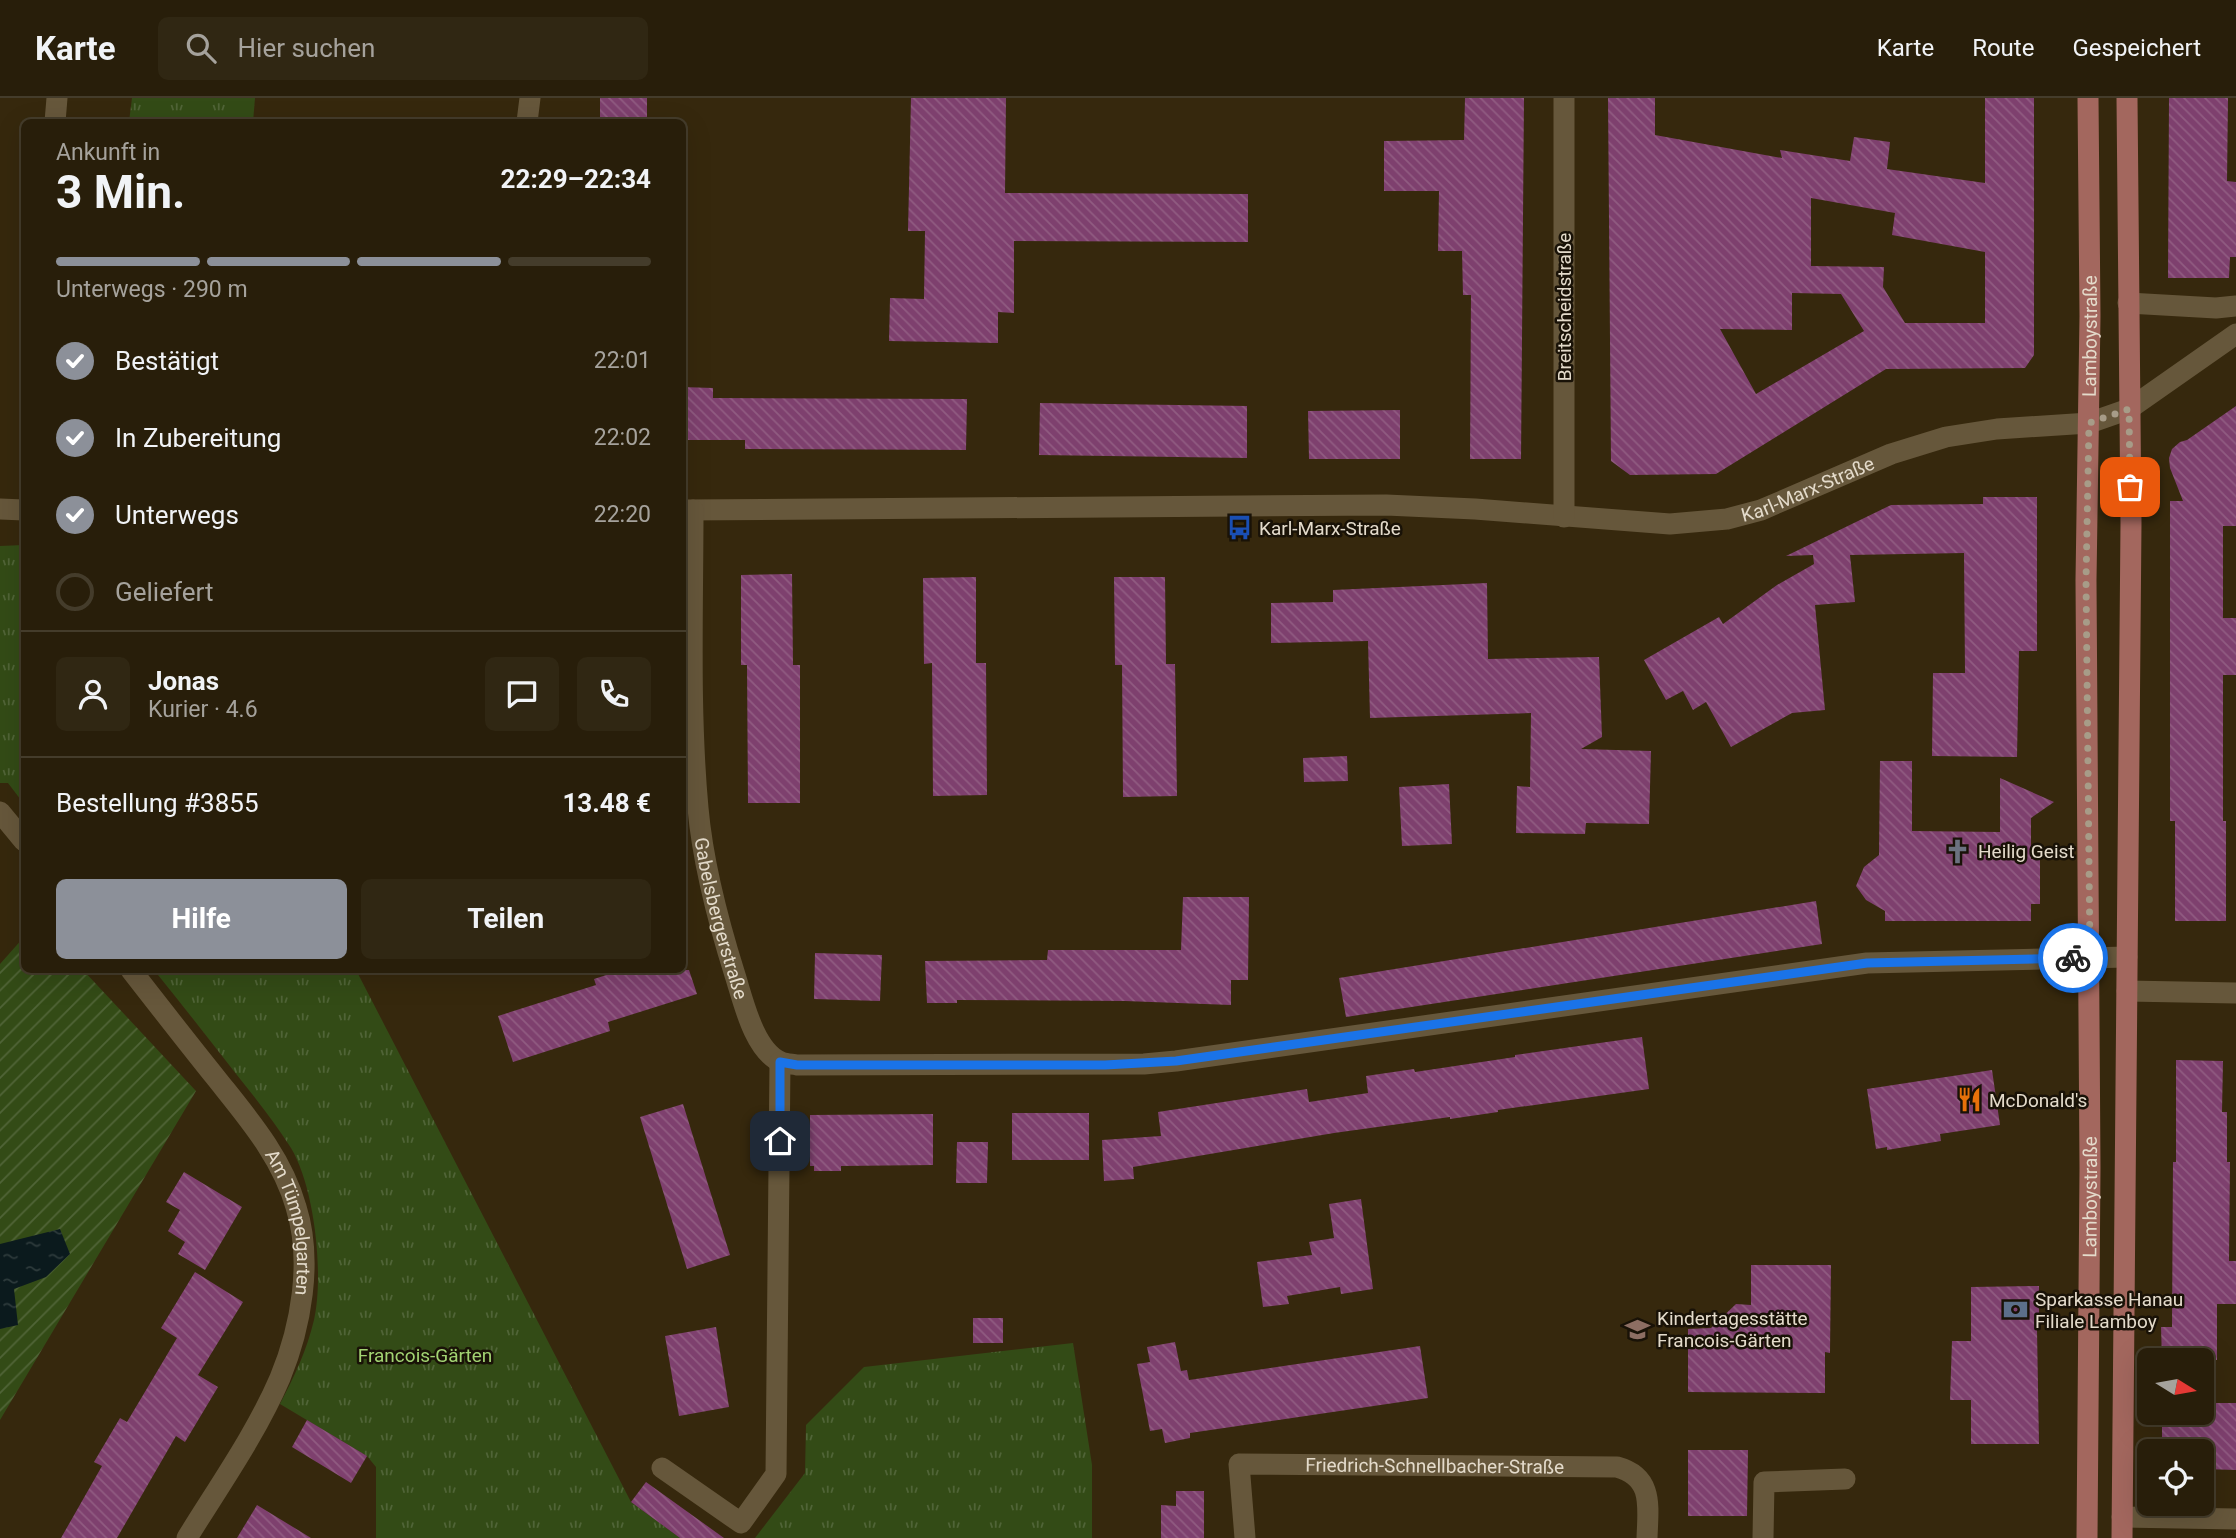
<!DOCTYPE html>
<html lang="de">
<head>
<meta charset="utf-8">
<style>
	body { margin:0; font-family:Roboto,sans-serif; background:#302713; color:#f1f3f6; height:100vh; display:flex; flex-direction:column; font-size:26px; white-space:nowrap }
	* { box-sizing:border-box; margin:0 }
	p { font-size:23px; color:#a5a29c }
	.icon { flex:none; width:38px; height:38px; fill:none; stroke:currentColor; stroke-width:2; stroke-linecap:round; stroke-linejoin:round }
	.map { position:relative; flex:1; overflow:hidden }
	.side { position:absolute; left:21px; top:21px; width:665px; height:854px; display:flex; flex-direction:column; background:#281e0a; border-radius:10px; box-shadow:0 7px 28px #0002,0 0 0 2px #443c2b }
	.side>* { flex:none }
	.needle { width:46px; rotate:101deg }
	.buttons { position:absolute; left:2137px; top:1250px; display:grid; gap:14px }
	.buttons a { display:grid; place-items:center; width:77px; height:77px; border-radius:10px; background:#281e0a; box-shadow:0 7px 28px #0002,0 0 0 2px #443c2b; font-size:35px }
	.pin { position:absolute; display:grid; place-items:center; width:60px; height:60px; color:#fff; margin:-30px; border-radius:14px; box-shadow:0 4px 10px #0006 }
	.courier { position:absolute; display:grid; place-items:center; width:70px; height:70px; margin:-35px; border:5px solid #1a73e8; border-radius:50%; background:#fff; color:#222; box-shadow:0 2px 9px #0007 }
	.headline em { font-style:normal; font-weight:700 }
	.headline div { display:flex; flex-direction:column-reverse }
	.headline { display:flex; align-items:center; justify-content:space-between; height:119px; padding:0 35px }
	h1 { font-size:46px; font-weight:700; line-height:52px }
	.bar { display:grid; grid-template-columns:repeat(4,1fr); gap:10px 7px; align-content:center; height:84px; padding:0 35px }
	.bar i { height:9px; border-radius:5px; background:#443c2b }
	.bar .active { background:#8c9099 }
	.bar p { grid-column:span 4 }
	.line { display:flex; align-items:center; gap:18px; padding:0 35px; border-top:2px solid #443c2b }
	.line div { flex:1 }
	.round { display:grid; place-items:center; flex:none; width:74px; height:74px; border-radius:10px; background:#302713 }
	ol { padding:0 35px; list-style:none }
	li { display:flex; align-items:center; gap:21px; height:77px }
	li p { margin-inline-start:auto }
	li .icon { padding:7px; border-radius:50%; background:#8c9099; color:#fff; stroke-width:4 }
	li:last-child { color:#a5a29c }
	li i { width:38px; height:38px; border:4px solid #443c2b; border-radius:50% }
	.primary-button { display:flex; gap:14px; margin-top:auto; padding:14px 35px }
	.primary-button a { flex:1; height:80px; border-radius:10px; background:#8c9099; color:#fff; font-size:28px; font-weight:700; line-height:80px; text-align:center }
	.primary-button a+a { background:#302713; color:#f1f3f6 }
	header { display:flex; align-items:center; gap:42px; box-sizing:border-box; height:98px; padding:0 35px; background:#281e0a; border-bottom:2px solid #443c2b }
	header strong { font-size:33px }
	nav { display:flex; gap:38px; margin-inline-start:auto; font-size:24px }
	.search { width:490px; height:63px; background:#302713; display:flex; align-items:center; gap:18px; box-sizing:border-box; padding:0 24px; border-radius:10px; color:#a5a29c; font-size:26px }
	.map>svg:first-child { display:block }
</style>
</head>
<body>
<header>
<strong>Karte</strong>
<div class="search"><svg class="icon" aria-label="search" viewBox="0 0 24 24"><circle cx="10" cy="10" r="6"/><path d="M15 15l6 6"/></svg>Hier suchen</div>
<nav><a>Karte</a><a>Route</a><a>Gespeichert</a></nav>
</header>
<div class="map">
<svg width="2236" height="1440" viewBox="0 0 2236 1440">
	<defs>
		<pattern id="park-tufts" width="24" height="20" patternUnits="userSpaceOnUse" patternTransform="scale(1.75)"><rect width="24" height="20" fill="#334b16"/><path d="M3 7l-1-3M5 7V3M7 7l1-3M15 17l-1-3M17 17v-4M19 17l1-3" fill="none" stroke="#506437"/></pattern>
		<pattern id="garden-furrows" width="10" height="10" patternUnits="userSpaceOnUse" patternTransform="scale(1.75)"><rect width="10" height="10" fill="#334b16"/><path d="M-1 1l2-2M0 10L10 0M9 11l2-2" fill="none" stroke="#506437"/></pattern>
		<pattern id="water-ripples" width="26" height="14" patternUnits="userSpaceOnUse" patternTransform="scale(1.75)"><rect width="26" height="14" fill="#0b1a1d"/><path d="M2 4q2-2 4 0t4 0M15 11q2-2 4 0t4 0" fill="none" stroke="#2e3b3c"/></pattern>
		<pattern id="building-back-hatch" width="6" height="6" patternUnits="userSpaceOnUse" patternTransform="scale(1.75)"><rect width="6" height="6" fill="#7e406e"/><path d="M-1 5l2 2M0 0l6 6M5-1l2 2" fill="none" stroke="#905b81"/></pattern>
	</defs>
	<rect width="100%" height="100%" fill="#36280d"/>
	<g fill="url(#park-tufts)">
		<polygon points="132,0 255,0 253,24 129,24"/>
		<polygon points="24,447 24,706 8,685 0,685 0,448"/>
		<path d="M 154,872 L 356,872 L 631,1404 L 680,1440 L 376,1440 L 376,1369 L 367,1358 L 280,1306 C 294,1279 307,1252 314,1222 C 324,1177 315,1090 291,1050 C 274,1023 253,997 233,972 C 207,939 181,905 154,872 Z"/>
		<polygon points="1073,1245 1092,1367 1092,1440 755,1440 805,1375 806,1327 864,1269"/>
	</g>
	<polygon fill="url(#garden-furrows)" points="24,839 24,872 83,872 196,993 0,1322 0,866"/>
	<polygon fill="url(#water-ripples)" points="60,1131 70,1156 46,1179 14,1191 18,1227 0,1231 0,1146"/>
	<g fill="url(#building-back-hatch)" fill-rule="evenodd">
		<rect x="600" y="0" width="47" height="24"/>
		<polygon points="911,0 1006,0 1005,95 1248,96 1248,144 1014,143 1014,215 998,214 998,245 889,243 890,200 924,201 925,133 908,133"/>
		<polygon points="1465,0 1524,0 1521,361 1470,361 1471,197 1463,197 1462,153 1438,153 1439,93 1384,93 1384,43 1464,42"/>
		<path d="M 1608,0 L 1655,0 L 1655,37 L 1782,60 L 1780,52 L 1850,63 L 1854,39 L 1890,44 L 1887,71 L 1985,85 L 1985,0 L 2034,0 L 2034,257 L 2025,270 L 1886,271 L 1716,376 L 1630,377 L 1611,363 ZM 1811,100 L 1895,115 L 1892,137 L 1985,154 L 1985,225 L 1905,225 L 1883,189 L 1884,169 L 1811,168 ZM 1792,195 L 1841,196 L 1864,233 L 1756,296 L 1720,231 L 1792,232 Z"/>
		<polygon points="2169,0 2228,0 2227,83 2236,84 2236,159 2230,159 2229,180 2168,180"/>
		<polygon points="682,289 713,290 713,300 967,301 966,352 745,351 745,342 682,342"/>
		<polygon points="1040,305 1247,308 1247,360 1039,357"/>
		<polygon points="2236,308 2236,428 2223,428 2223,520 2236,520 2236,577 2223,577 2223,723 2226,723 2226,823 2175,823 2175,723 2170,723 2170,403 2183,403 2170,370 2169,360 2172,351 2180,344 2187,342"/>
		<polygon points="1400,312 1400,361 1309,361 1308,313"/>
		<polygon points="1983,399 2037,399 2037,553 2019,553 2017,659 1932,658 1933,575 1965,575 1964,455 1850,457 1855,504 1815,507 1825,612 1792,615 1731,649 1706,604 1693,612 1683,593 1666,602 1644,562 1719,519 1723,526 1777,487 1814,466 1813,457 1786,458 1891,407 1983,406"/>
		<polygon points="792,476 793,567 800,567 800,705 748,705 747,567 741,567 741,477"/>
		<polygon points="976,479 976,565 986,565 987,697 933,698 932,565 924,566 923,480"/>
		<polygon points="1114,479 1165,479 1166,566 1175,566 1177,698 1123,699 1122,567 1115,567"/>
		<polygon points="1487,485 1488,561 1599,559 1602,639 1581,651 1651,653 1649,726 1586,725 1585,736 1516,735 1517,688 1530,689 1531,615 1370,620 1368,543 1271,545 1271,505 1333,504 1333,492"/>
		<polygon points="1347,658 1348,683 1304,684 1303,660"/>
		<polygon points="1880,663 1912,663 1912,733 2000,734 2000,680 2054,704 2031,720 2031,761 2040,761 2040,806 2031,806 2031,823 1885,823 1885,813 1866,802 1856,788 1864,769 1879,757"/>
		<polygon points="1449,686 1452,746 1402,748 1399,689"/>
		<polygon points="1183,799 1249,799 1248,882 1231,882 1231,907 1125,903 957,902 957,905 927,905 925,863 1047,862 1048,852 1181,852"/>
		<polygon points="1816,803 1822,846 1346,919 1339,880"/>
		<polygon points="815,855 882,857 880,903 814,901"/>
		<polygon points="622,872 689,872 697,896 608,924 610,933 513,964 498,918 596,887 594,881"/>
		<polygon points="1642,939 1649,991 1498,1012 1498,1014 1450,1021 1450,1019 1334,1035 1133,1069 1134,1081 1104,1083 1102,1042 1161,1038 1158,1014 1307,991 1309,1004 1368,995 1366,978 1414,971 1415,974 1515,959 1515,957"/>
		<polygon points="2176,962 2223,963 2222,1014 2227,1014 2227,1064 2230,1064 2229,1163 2236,1163 2236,1206 2217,1206 2217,1262 2162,1262 2161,1229 2172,1229 2173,1064 2176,1064"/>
		<polygon points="1992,972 2000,1027 1940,1036 1941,1043 1887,1052 1887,1049 1876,1051 1867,991"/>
		<polygon points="683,1006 730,1157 687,1171 640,1019"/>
		<rect x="1012" y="1015" width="77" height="47"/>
		<polygon points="933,1016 933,1067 841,1068 841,1073 814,1073 814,1068 810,1068 810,1017"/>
		<polygon points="957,1044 988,1044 987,1085 956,1085"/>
		<polygon points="184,1074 242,1109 205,1172 178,1156 185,1144 168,1133 180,1112 166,1104"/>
		<polygon points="1361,1101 1373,1191 1341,1196 1340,1189 1287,1198 1289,1206 1263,1209 1257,1164 1312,1157 1309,1144 1334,1140 1329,1106"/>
		<polygon points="1751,1167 1831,1167 1830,1255 1825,1254 1825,1295 1688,1294 1688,1231 1711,1230 1736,1206 1751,1207"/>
		<polygon points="195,1174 243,1204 198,1277 218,1289 185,1344 176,1338 117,1440 61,1440 102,1368 94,1364 120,1320 127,1324 177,1240 161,1230"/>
		<polygon points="2039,1188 2039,1232 2037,1232 2039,1346 1971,1346 1971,1302 1950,1302 1952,1243 1971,1243 1971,1189"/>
		<rect x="973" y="1220" width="30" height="25"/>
		<polygon points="716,1229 729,1309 679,1318 665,1238"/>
		<polygon points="1175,1244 1181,1273 1187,1272 1189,1282 1420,1248 1428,1300 1190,1335 1190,1340 1165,1345 1162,1331 1150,1333 1137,1266 1150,1264 1147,1249"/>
		<polygon points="2202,1305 2236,1305 2236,1372 2202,1371 2202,1353 2162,1353 2162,1314 2202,1314"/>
		<polygon points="307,1322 367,1358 351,1385 292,1349"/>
		<polygon points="1688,1352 1748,1352 1747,1418 1688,1418"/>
		<polygon points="646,1384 724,1440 680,1440 631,1404"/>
		<polygon points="1176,1393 1204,1393 1204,1440 1161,1440 1161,1407 1176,1408"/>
		<polygon points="257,1407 311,1440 237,1440"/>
	</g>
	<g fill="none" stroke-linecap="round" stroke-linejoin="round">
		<g stroke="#66573b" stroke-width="21">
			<polyline points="55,24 57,0"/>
			<polyline points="527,24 530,0"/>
			<polyline points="2128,205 2216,210 2236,208"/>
			<polyline points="0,411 24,412"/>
			<path id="s1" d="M 682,412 L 1386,407 L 1475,411 L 1670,426 L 1727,421 L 1761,412 L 1891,356 L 1946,339 L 1997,331 L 2089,325 L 2129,311 L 2236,236"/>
			<path id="s2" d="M 693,412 C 693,511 689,612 698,710 C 703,767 718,823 735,877 C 743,902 754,953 781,964 C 786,966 792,966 797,967 L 1144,966 L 1176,963 L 1867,865 L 2127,859"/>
			<polyline points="1564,419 1564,0"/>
			<polyline points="0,714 24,743"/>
			<path id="s3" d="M 131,872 C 159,908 187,944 216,980 C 247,1019 282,1059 296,1109 C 313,1163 301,1229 280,1280 C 256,1336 219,1388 187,1440"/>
			<polyline points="2127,893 2236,895"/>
			<polyline points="662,1370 741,1425 776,1376 780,964"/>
			<polyline points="2122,1419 2236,1421"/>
			<path id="s4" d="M 1245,1440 L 1239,1366 L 1617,1369 C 1654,1379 1648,1409 1647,1440"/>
			<polyline points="1763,1440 1764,1384 1845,1381"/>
		</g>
		<g stroke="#a3675e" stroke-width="21">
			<path id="s5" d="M 2087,1440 L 2090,1070 L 2086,482 L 2090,218 L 2088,0"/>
			<polyline points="2122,1440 2131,425 2127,0"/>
		</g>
	</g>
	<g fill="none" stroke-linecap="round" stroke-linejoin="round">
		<polyline stroke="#a79c88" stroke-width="7" stroke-dasharray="0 12.6" points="2073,860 2090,860 2086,482 2089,325 2129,311 2130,389"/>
		<polyline stroke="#1a73e8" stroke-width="9" points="780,1043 780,964 797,967 1105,967 1176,963 1867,865 2073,860"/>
	</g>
	<defs>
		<symbol id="bus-bare" viewBox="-9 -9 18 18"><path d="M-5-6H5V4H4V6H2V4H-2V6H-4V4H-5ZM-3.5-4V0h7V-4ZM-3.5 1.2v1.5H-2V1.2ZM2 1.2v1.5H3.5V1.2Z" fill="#1a4fb4" stroke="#191207" stroke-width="2.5" paint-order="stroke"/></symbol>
		<symbol id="church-bare" viewBox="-9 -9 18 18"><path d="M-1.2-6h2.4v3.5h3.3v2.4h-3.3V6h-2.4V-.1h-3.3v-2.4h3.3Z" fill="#6b7280" stroke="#191207" stroke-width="2.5" paint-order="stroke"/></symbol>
		<symbol id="restaurant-bare" viewBox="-9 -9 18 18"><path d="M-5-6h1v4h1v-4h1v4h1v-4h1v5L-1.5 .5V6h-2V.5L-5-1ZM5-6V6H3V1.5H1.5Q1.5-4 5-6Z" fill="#e8710a" stroke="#191207" stroke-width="2.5" paint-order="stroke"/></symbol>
		<symbol id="bank-bare" viewBox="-9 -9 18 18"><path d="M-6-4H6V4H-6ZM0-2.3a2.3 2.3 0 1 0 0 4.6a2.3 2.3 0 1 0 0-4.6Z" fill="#5c6f8a" stroke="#191207" stroke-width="2.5" paint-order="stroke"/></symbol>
		<symbol id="school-bare" viewBox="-9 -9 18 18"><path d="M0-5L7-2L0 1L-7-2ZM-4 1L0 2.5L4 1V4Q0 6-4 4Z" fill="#8d6e63" stroke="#191207" stroke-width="2.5" paint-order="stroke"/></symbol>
	</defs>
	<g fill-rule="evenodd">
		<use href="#bus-bare" x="1222" y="412" width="35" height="35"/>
		<use href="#church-bare" x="1940" y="736" width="35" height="35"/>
		<use href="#restaurant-bare" x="1952" y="984" width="35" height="35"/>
		<use href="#bank-bare" x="1998" y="1194" width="35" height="35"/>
		<use href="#school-bare" x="1620" y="1214" width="35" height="35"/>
	</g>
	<g text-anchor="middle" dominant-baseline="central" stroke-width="5" stroke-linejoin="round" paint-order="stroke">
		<g font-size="19" fill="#e4dbcb" stroke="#191207">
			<text transform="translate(1564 209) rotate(-90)">Breitscheidstraße</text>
			<text stroke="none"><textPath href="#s5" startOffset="1202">Lamboystraße</textPath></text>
			<text stroke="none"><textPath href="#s1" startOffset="1132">Karl-Marx-Straße</textPath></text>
			<text stroke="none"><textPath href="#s2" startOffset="411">Gabelsbergerstraße</textPath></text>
			<text stroke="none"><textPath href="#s5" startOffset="341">Lamboystraße</textPath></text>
			<text stroke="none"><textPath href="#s3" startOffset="304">Am Tümpelgarten</textPath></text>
			<text stroke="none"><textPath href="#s4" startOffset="270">Friedrich-Schnellbacher-Straße</textPath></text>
		</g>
		<g font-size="19" fill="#e4dbcb" stroke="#191207" text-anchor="start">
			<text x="1259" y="430">Karl-Marx-Straße</text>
			<text x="1978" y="753">Heilig Geist</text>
			<text x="1989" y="1002">McDonald's</text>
			<text x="2035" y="1201">Sparkasse Hanau<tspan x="2035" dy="22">Filiale Lamboy</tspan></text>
			<text x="1657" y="1220">Kindertagesstätte<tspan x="1657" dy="22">Francois-Gärten</tspan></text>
		</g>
		<g font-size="19" fill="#a2d372" stroke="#191207">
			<text x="425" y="1257">Francois-Gärten</text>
		</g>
	</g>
</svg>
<div class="buttons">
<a><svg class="needle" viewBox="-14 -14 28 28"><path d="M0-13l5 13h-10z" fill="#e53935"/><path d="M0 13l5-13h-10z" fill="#a5a29c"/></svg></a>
<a><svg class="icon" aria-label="locate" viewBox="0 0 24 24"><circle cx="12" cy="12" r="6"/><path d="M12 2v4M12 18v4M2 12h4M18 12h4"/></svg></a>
</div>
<div class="pin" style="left:2130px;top:389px;background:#ea580c"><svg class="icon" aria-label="bag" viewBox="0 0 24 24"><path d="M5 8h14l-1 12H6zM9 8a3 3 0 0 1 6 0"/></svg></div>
<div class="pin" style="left:780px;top:1043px;background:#1f2937"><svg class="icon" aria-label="home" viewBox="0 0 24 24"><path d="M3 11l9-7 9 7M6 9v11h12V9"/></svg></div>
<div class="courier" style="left:2073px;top:860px"><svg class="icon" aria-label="bike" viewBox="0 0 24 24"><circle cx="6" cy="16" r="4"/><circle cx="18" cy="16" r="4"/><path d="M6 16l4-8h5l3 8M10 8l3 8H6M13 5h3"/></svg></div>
<section class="side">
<div class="headline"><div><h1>3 Min.</h1><p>Ankunft in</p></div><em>22:29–22:34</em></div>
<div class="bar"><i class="active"></i><i class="active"></i><i class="active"></i><i></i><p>Unterwegs · 290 m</p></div>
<ol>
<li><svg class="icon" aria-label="check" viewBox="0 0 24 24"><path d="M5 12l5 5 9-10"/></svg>Bestätigt<p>22:01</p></li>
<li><svg class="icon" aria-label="check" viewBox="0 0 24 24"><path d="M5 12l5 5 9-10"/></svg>In Zubereitung<p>22:02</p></li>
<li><svg class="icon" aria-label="check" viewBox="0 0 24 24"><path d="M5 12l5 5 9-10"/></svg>Unterwegs<p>22:20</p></li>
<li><i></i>Geliefert</li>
</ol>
<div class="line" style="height:126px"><a class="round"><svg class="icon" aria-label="person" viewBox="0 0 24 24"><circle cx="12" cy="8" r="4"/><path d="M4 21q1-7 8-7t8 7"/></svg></a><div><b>Jonas</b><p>Kurier · 4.6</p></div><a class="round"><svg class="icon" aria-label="chat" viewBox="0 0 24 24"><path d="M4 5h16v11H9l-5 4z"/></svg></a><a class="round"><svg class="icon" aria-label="phone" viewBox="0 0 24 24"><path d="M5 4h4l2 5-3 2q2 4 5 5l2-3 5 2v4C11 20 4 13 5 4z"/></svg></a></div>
<div class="line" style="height:91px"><div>Bestellung #3855</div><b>13.48 €</b></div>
<div class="primary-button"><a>Hilfe</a><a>Teilen</a></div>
</section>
</div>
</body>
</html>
